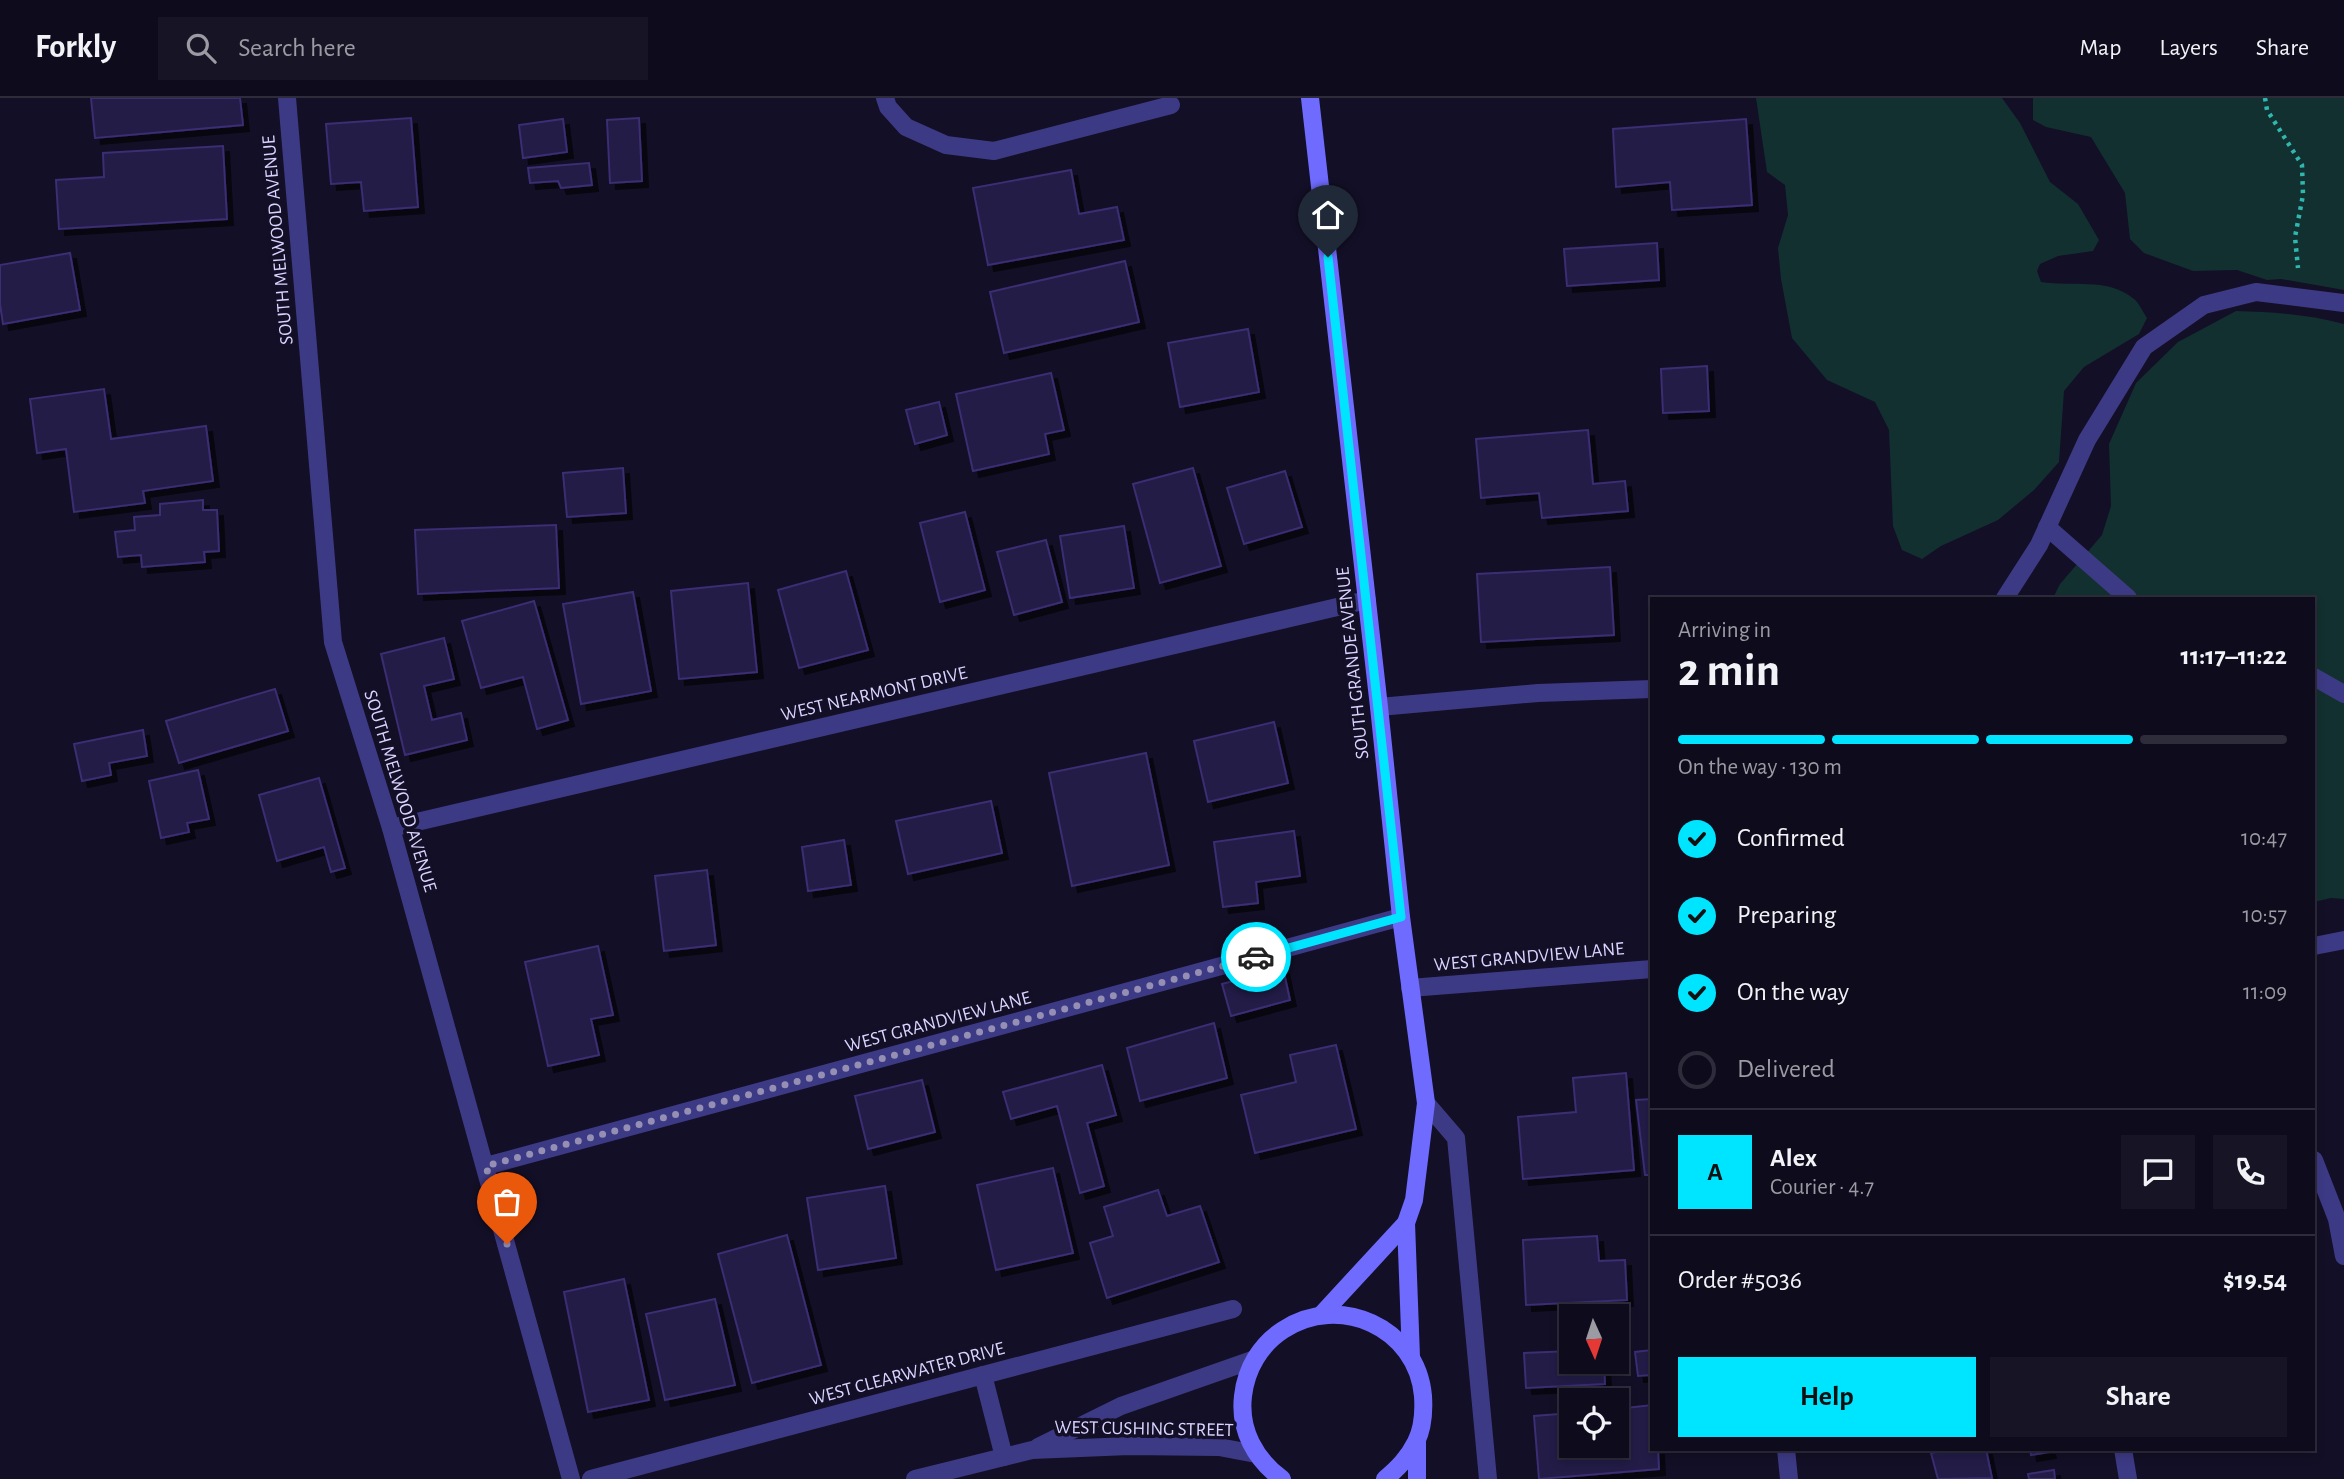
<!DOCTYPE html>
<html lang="en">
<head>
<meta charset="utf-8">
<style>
	body { margin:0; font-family:"Alegreya Sans",sans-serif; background:#171425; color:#f1f3f6; height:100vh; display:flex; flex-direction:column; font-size:26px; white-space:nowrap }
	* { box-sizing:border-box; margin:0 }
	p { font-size:23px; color:#9b9ba3 }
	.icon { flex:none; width:38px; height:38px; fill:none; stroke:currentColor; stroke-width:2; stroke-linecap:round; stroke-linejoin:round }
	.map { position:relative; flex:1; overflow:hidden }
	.panel { position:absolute; left:1650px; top:499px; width:665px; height:854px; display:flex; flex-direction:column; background:#0e0b1c; border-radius:0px; box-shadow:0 4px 10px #0003,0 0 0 2px #2e2b3b }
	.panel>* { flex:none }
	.needle { width:46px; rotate:177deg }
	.buttons { position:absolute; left:1559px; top:1206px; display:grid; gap:14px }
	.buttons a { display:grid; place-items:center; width:70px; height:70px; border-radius:0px; background:#0e0b1c; box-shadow:0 4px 10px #0003,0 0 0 2px #2e2b3b; font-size:35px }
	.pin { position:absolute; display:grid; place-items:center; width:60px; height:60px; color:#fff; margin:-72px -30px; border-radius:50% 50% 50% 0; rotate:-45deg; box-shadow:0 0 7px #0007 }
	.pin .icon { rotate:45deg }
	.courier { position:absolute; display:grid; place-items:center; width:70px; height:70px; margin:-35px; border:5px solid #00e5ff; border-radius:50%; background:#fff; color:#222; box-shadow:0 2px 9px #0007 }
	.headline em { font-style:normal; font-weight:700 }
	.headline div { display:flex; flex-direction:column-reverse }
	.headline { display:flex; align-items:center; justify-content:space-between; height:119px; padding:0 28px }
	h1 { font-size:46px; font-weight:700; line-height:52px }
	.bar { display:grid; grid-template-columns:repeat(4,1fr); gap:10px 7px; align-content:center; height:84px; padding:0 28px }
	.bar i { height:9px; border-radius:5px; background:#2e2b3b }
	.bar .current { background:#00e5ff }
	.bar p { grid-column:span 4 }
	.line { display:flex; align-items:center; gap:18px; padding:0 28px; border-top:2px solid #2e2b3b }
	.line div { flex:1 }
	.round { display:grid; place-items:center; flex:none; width:74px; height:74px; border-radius:0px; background:#171425 }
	ol { padding:0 28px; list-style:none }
	li { display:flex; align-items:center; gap:21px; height:77px }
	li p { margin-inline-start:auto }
	li .icon { padding:7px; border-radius:50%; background:#00e5ff; color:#111; stroke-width:4 }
	li:last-child { color:#9b9ba3 }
	li i { width:38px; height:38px; border:4px solid #2e2b3b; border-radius:50% }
	.action { display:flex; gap:14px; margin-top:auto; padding:14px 28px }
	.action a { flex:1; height:80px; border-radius:0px; background:#00e5ff; color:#111; font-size:28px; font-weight:700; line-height:80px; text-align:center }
	.action a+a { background:#171425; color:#f1f3f6 }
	header { display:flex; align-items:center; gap:42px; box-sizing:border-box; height:98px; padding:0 35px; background:#0e0b1c; border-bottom:2px solid #2e2b3b }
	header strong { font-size:33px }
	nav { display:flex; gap:38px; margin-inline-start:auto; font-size:24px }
	.search { width:490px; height:63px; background:#171425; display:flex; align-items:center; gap:18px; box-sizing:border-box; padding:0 24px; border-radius:0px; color:#9b9ba3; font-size:26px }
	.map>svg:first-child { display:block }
</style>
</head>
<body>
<header>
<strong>Forkly</strong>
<div class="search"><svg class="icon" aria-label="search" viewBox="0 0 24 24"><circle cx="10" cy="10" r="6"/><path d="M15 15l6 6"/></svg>Search here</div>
<nav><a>Map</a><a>Layers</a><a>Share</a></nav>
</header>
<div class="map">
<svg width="2344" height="1381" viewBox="0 0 2344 1381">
	<defs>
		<filter id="shadow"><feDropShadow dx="6" dy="6" stdDeviation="0" flood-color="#0009"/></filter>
	</defs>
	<rect width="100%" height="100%" fill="#130f26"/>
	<g fill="#12302f">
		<path d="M 1756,0 L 2002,0 L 2020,25 L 2050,84 L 2078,106 L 2099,142 L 2093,153 L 2058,158 L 2040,166 L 2037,173 L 2041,184 C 2072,189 2108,179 2134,201 C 2139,205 2143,214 2147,220 L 2139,236 L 2084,269 L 2064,293 L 2059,364 L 2034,392 L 1998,422 L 1941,448 L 1922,461 L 1902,452 L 1893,428 L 1889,332 L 1875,304 L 1827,282 L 1792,240 L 1781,181 L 1778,150 L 1788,117 L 1785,87 L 1767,74 Z"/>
		<polygon points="2033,0 2344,0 2344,192 2281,181 2267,182 2237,172 2193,173 2144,155 2130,141 2125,95 2091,39 2046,29 2033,22"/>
		<path d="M 2236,213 C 2273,214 2308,216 2344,226 L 2344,801 L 2331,800 L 2314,804 L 2314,500 L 2053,500 L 2060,486 L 2102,437 L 2111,408 L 2109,346 L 2136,285 L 2178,244 Z"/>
	</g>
	<g fill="#241b47" stroke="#3b2d73" stroke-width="2" filter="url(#shadow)">
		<polygon points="91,0 240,0 243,27 95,40"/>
		<polygon points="411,20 418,109 364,113 361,84 331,86 326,26"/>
		<polygon points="639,20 642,83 610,85 607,22"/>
		<polygon points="563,21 567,54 523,60 519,27"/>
		<polygon points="1746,21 1752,107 1672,112 1670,84 1616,89 1613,31"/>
		<polygon points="223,48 227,121 59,131 56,82 104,79 103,55"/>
		<polygon points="589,65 592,87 561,90 558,83 530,85 528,70"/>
		<polygon points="1071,72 1079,116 1117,109 1124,142 988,167 973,90"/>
		<polygon points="1657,145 1659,182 1567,188 1564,151"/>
		<polygon points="70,155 80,212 3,226 0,206 0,167"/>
		<polygon points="1125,163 1139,224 1004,255 990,194"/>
		<polygon points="1248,231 1259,294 1180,309 1168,245"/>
		<polygon points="1707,268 1709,313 1663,315 1661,271"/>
		<polygon points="1051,275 1064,332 1045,336 1049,356 973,373 956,296"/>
		<polygon points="104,291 111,341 206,328 213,383 143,393 145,405 74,414 66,351 37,355 30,301"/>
		<polygon points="939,304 947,337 915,346 906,312"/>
		<polygon points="1588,332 1593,386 1625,383 1628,413 1542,420 1539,395 1481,400 1476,341"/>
		<polygon points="623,370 626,415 567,419 563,375"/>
		<polygon points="1193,370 1221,468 1160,485 1133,386"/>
		<polygon points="1285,373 1302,429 1244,446 1227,390"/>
		<polygon points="203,402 203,412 217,412 219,453 204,454 205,464 142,469 141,457 118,459 115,434 135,432 134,419 160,417 160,406"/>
		<polygon points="965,414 985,492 940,504 920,425"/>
		<polygon points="556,427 559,490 418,496 415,432"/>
		<polygon points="1124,428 1134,490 1070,500 1060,438"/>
		<polygon points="1046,442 1062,504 1014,517 997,454"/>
		<polygon points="1610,469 1614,537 1481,544 1477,476"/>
		<polygon points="846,473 868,552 799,570 778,492"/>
		<polygon points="748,485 757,574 679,581 671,493"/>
		<polygon points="633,494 651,593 581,606 563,506"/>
		<polygon points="534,503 568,622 537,631 523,579 481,590 462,523"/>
		<polygon points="444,540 454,581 424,588 432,622 461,615 467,642 405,657 381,556"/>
		<polygon points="275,591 288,633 179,665 166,623"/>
		<polygon points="1274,624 1288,685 1208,704 1194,643"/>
		<polygon points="143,632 147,658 109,665 111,677 82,683 74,646"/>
		<polygon points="1146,655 1169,767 1072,788 1049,675"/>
		<polygon points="198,672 209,721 187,725 189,734 161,740 149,683"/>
		<polygon points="319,680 345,770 331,774 324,749 277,763 259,697"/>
		<polygon points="991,703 1002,755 908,776 896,723"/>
		<polygon points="1294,733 1300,778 1256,784 1258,805 1223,809 1214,744"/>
		<polygon points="844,742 851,787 808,793 802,749"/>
		<polygon points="707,772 716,847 664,853 655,778"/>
		<polygon points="598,848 613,917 591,921 599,957 548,968 525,864"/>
		<polygon points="1283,870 1290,902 1231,918 1222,886"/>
		<polygon points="1214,925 1227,980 1140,1003 1127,950"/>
		<polygon points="1336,947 1356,1031 1255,1055 1241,997 1296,984 1290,957"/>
		<polygon points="1102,967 1116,1017 1087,1025 1104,1088 1080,1095 1057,1008 1011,1021 1003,994"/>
		<polygon points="1626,975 1634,1072 1523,1081 1518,1019 1576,1014 1573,980"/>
		<polygon points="922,982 935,1034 868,1051 855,998"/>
		<polygon points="1652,1001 1652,1077 1645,1077 1636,1002"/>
		<polygon points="1053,1070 1073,1155 996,1172 977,1087"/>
		<polygon points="885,1088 896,1160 818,1172 807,1100"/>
		<polygon points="1158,1092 1167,1118 1200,1108 1219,1164 1107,1200 1090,1145 1113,1138 1104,1109"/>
		<polygon points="787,1137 821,1267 752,1285 718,1156"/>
		<polygon points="1597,1138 1599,1163 1625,1162 1627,1202 1526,1207 1523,1142"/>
		<polygon points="624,1181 649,1302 588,1314 564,1194"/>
		<polygon points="715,1201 735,1287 665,1302 646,1216"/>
		<polygon points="1652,1252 1652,1280 1650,1277 1638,1278 1635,1254"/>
		<polygon points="1572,1253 1572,1264 1604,1264 1605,1286 1526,1290 1524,1255"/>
		<polygon points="1652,1307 1652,1351 1658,1351 1659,1371 1539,1381 1534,1318 1572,1315 1572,1348 1617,1348 1617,1311"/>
		<polygon points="1955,1351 1986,1351 1992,1380 1938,1381 1931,1355"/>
		<polygon points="2030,1351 2049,1351 2050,1354 2031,1357"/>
		<polygon points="2054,1372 2055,1381 2029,1381 2028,1376"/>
	</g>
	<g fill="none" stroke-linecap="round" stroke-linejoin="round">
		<polyline stroke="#2fb8b0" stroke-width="4.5" stroke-dasharray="3.5 5" stroke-linecap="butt" points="2265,0 2267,12 2302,67 2303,97 2295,139 2298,170"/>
		<g stroke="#3d3a85" stroke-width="18">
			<polyline points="885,0 888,9 906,29 946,47 994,53 1171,7"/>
			<polyline points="2047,429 2128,500"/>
			<polyline points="2005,500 2039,447 2087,342 2144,249 2204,207 2256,194 2344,205"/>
			<polyline points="2314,579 2344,596"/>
			<polyline points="1379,609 1538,595 1652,591"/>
			<polyline points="2314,848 2344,842"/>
			<polyline points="2314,1062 2337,1121 2344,1158"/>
			<polyline points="1786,1351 1789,1381"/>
		</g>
		<g stroke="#3d3a85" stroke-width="18">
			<polyline points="287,0 333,544 391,730 571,1381"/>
			<polyline points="391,730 1367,502"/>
			<polyline points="1410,890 1652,871"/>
			<polyline points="1426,1005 1456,1040 1488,1381"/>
			<polyline points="486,1068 1401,819"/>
			<polyline points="983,1277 1004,1359"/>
			<polyline points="2123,1351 2128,1381"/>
			<polyline points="591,1381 1233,1211"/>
		</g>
		<g stroke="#3d3a85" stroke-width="18">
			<polyline points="1038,1349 1121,1308 1255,1261"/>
			<polyline points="915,1381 1032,1352 1129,1348 1219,1349 1256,1356"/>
		</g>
		<g stroke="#6f6bff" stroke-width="18">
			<polyline points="1310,0 1379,609 1401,819 1426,1005 1414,1102 1406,1125 1411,1259"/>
			<polyline points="1322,1216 1406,1125"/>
			<path d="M 1282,1381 C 1255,1361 1239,1332 1243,1298 C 1246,1271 1260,1247 1283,1232 C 1339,1195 1417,1229 1423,1298 C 1424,1313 1423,1330 1416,1344 C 1408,1360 1398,1370 1385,1381"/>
			<polyline points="1417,1381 1417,1343"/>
		</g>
	</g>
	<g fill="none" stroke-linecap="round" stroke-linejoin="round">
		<polyline stroke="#948fb3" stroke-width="7" stroke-dasharray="0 12.6" points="507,1146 486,1068 1256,859"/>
		<polyline stroke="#00e5ff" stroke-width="9" points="1256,859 1401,819 1328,159"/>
	</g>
	<g text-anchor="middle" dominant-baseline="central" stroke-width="7" stroke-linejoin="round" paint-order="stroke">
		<g font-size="19" fill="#d9d4ff" stroke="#130f26">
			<text transform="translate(278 142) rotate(-95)">SOUTH MELWOOD AVENUE</text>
			<text transform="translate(1353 565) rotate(-96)">SOUTH GRANDE AVENUE</text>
			<text transform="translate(874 596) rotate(-13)">WEST NEARMONT DRIVE</text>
			<text transform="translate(400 693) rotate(73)">SOUTH MELWOOD AVENUE</text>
			<text transform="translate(1529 859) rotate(-5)">WEST GRANDVIEW LANE</text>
			<text transform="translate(938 924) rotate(-15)">WEST GRANDVIEW LANE</text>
			<text transform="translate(907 1276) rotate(-15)">WEST CLEARWATER DRIVE</text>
			<text transform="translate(1144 1331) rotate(1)">WEST CUSHING STREET</text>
		</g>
	</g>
</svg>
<div class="buttons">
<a><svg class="needle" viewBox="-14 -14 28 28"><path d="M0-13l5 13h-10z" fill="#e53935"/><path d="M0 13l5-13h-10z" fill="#9b9ba3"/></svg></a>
<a><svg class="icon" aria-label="locate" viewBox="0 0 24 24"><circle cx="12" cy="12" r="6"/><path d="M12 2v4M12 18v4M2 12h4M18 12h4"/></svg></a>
</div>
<div class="pin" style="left:507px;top:1146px;background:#ea580c"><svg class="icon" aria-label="bag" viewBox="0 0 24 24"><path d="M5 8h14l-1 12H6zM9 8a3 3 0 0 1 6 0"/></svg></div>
<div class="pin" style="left:1328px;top:159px;background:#1f2937"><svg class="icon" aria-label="home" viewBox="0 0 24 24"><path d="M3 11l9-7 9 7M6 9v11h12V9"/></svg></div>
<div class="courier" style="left:1256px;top:859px"><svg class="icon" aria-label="car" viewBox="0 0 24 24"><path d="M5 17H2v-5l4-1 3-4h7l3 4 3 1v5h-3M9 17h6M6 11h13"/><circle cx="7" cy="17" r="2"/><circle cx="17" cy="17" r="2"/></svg></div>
<section class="panel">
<div class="headline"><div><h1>2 min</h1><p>Arriving in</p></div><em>11:17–11:22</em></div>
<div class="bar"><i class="current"></i><i class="current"></i><i class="current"></i><i></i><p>On the way · 130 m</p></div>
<ol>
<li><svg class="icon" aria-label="check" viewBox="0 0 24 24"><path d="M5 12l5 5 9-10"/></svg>Confirmed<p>10:47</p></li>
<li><svg class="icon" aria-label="check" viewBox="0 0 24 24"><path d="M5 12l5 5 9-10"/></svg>Preparing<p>10:57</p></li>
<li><svg class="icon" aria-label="check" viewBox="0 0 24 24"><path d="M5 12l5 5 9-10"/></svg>On the way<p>11:09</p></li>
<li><i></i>Delivered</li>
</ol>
<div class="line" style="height:126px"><b class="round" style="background:#00e5ff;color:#111">A</b><div><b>Alex</b><p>Courier · 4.7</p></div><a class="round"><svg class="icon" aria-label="chat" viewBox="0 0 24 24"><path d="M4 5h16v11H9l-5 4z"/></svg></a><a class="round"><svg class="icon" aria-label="phone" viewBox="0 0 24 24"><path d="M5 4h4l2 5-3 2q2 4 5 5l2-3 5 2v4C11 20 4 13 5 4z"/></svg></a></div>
<div class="line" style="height:91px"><div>Order #5036</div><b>$19.54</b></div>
<div class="action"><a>Help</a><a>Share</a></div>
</section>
</div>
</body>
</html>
